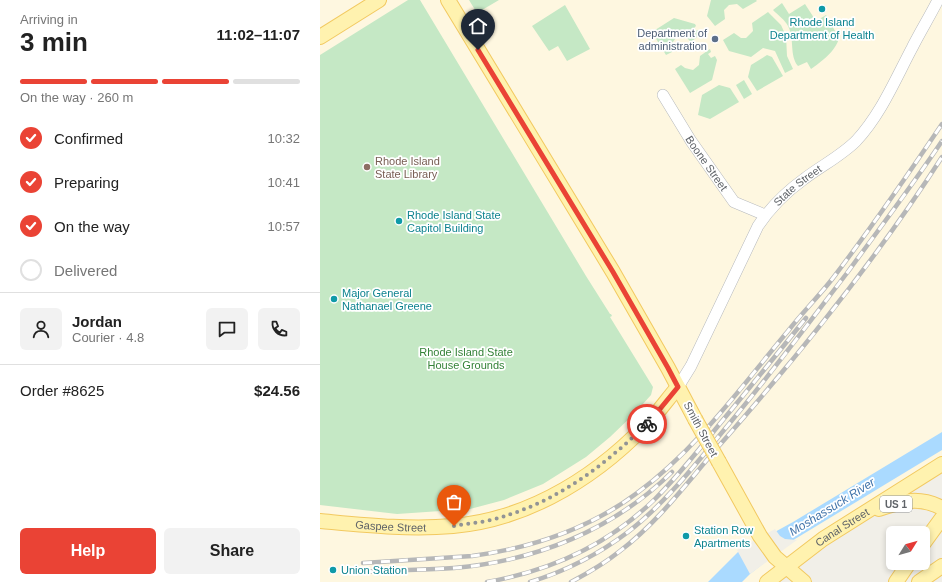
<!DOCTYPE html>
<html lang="en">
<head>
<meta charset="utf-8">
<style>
	body { margin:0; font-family:Helvetica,sans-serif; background:#f2f2f2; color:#222; height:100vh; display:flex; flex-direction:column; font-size:15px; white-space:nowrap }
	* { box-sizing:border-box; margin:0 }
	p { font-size:13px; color:#767676 }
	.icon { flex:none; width:22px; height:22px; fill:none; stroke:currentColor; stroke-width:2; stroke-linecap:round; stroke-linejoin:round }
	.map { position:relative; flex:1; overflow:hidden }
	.details { display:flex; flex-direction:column; background:#fff; width:320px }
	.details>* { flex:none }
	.needle { width:26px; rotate:53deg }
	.buttons { position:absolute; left:566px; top:526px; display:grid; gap:8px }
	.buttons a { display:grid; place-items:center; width:44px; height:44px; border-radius:6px; background:#fff; box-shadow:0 2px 6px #0003; font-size:20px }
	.pin { position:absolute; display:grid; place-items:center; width:34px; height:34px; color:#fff; margin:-41px -17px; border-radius:50% 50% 50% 0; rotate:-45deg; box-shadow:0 0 4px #0007 }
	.pin .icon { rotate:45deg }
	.courier { position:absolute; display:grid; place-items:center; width:40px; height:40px; margin:-20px; border:3px solid #ea4335; border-radius:50%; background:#fff; color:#222; box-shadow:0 1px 5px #0007 }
	.summary em { font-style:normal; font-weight:700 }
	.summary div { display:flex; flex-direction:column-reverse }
	.summary { display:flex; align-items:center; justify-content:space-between; height:68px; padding:0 20px }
	h1 { font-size:26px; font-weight:700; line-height:30px }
	.bar { display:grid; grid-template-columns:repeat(4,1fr); gap:6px 4px; align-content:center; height:48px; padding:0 20px }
	.bar i { height:5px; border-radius:3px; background:#e0e0e0 }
	.bar .current { background:#ea4335 }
	.bar p { grid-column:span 4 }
	.line { display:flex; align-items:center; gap:10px; padding:0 20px; border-top:1px solid #e0e0e0 }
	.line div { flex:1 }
	.round { display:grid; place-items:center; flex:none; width:42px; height:42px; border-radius:6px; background:#f2f2f2 }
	ol { padding:0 20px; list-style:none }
	li { display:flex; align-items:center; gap:12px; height:44px }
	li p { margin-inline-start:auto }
	li .icon { padding:4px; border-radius:50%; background:#ea4335; color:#fff; stroke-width:4 }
	li:last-child { color:#767676 }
	li i { width:22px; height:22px; border:2px solid #e0e0e0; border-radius:50% }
	.cta { display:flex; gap:8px; margin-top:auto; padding:8px 20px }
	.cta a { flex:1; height:46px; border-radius:6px; background:#ea4335; color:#fff; font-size:16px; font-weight:700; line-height:46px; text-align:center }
	.cta a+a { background:#f2f2f2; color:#222 }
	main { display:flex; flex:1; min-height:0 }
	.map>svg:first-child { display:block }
</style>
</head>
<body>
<main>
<section class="details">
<div class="summary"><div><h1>3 min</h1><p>Arriving in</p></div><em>11:02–11:07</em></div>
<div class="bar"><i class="current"></i><i class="current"></i><i class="current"></i><i></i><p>On the way · 260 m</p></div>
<ol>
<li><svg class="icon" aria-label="check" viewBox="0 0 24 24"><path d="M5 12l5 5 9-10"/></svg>Confirmed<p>10:32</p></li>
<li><svg class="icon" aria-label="check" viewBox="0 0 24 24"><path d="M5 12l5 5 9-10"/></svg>Preparing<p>10:41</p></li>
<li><svg class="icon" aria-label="check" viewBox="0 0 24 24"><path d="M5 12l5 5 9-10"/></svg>On the way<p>10:57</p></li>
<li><i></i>Delivered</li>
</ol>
<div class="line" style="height:72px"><a class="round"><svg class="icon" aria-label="person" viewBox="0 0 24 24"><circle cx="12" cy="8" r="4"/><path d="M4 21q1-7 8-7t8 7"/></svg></a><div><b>Jordan</b><p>Courier · 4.8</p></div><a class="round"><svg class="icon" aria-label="chat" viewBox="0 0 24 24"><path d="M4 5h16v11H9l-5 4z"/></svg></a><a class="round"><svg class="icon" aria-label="phone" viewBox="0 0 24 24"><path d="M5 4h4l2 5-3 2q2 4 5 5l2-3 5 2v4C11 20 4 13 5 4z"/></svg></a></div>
<div class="line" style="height:52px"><div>Order #8625</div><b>$24.56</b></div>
<div class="cta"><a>Help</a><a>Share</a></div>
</section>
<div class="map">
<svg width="622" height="582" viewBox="0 0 622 582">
	<rect width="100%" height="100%" fill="#f1efe8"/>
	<polygon fill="#fef7e0" points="0,0 622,0 622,471 447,582 0,582"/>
	<g fill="#c5e8c5">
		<polygon points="88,0 100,0 266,276 290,314 291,314 292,316 290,317 333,387 331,395 313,415 290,437 266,457 223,484 184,500 150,509 77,514 0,505 0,55"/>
		<polygon points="149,0 179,0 157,13"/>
		<polygon points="391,0 436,0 437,1 423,9 417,4 409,5 404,10 405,19 395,26 387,16"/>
		<path d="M 462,3 L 469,14 L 485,4 L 496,21 L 506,15 L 519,38 C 516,51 501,62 491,69 L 487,62 L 478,66 C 469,55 475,39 468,26 C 465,20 458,15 453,10 Z"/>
		<polygon points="245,5 270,49 247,61 238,46 229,51 212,26"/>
		<polygon points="448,12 461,25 466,36 467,56 473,69 465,73 455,51 443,48 431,57 409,51 403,40 414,33 421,38 426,38 433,31 432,23"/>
		<polygon points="354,18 375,24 376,26 374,28 375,31 378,30 381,34 371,42 364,35 356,38 352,43 352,52 346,55 332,32"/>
		<polygon points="390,49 391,52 388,54 391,58 395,56 397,60 392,80 370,93 355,69 361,65 365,68 373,70 379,65 380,56"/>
		<polygon points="447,55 452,57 463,76 437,91 428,77 431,65"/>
		<polygon points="424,80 432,94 424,99 416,85"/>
		<polygon points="399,85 410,88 419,102 390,119 378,115 382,95"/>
	</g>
	<polygon fill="#aadaff" points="622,432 622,450 475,539 430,574 422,582 388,582 418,552 473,522"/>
	<polygon fill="#f1efe8" points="455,529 460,536 465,539 477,540 430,574 417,550"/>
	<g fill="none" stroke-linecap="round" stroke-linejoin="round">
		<defs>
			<g id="minor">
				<path id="s1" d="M 343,95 L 371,141 L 414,202 L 445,215"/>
				<path id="s2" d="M 358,387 L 371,366 L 438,226 C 450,208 466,192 484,179 C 501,166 521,156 536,141 C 561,114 575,80 592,48 C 600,32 610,16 618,0"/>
			</g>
			<g id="major">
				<polyline points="128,0 293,272 348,368 375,419"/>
				<polyline points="0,37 59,0"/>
				<polyline points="399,462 440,536 455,557 484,582"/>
				<path d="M 559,509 C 582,501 599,496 622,508"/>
				<path id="s3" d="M 0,521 C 44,525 89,530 133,526 C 212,519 283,473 335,415 C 343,406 350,396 358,387"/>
				<polyline points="603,544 622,518"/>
				<path id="s4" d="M 447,582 L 503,539 L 622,464"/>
				<polyline points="576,582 589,563"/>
				<polyline points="599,582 622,566"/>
			</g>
		</defs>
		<use href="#minor" stroke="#b5b8bc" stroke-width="12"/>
		<use href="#major" stroke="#f2c960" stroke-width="16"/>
		<use href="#minor" stroke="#fff" stroke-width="11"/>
		<use href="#major" stroke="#fff2af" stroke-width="14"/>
		<defs>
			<g id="rail">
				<path d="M 43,563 L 152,556 C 211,548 269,529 317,493 C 377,449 421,387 468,331 C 482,313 499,296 513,278 C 551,228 587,176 622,124"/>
				<path d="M 43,572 C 73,570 104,570 134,568 C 216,561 293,530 352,472"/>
				<path d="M 167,582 C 230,571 289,544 335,499 C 358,476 378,451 398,426 C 428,390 457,354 486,318"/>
				<path d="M 210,582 C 246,571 279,554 308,532 C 347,502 378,461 409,424 C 450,375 488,324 527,273 C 559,229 592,186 622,141"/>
				<path d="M 251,582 C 268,573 285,563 300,551 C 341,520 371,477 405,439 C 483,350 558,257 622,157"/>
			</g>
		</defs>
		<use href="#rail" stroke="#b6b7b8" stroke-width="4.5"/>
		<use href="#rail" stroke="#fff" stroke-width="3" stroke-dasharray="9" stroke-linecap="butt"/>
		<defs>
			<polyline id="major-bridge" points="375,419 399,462"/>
		</defs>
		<use href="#major-bridge" stroke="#f2c960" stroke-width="16" stroke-linecap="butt"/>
		<use href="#major-bridge" stroke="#fff2af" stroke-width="14"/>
	</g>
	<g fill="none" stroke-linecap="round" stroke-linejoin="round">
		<path stroke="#929495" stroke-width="4" stroke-dasharray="0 7.2" d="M 134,526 C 145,524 156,523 167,521 C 233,505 279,470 327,424"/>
		<polyline stroke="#ea4335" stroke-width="5" points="158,50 293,272 348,368 358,387 335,415 327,424"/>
	</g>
	<g fill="#0f9aa8" stroke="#fff" stroke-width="1.5">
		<circle cx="502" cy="9" r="4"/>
		<circle cx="79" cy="221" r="4"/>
		<circle cx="14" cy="299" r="4"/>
		<circle cx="366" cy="536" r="4"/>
		<circle cx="13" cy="570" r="4"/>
	</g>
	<circle fill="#5c6f8a" stroke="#fff" stroke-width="1.5" cx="395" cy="39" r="4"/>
	<circle fill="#8d6e63" stroke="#fff" stroke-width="1.5" cx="47" cy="167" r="4"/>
	<g text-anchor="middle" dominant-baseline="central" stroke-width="3.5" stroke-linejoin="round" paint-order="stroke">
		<rect fill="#fff" stroke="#8f9295" stroke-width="1" x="560" y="496" width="32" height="16" rx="3"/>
		<g font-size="10" font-weight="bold" fill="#5f6368">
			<text x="576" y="504">US 1</text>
		</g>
		<g font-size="11" fill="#0d838f" stroke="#fff" text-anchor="start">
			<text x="502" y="22" text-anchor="middle">Rhode Island<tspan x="502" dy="13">Department of Health</tspan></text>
			<text x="87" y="215">Rhode Island State<tspan x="87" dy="13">Capitol Building</tspan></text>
			<text x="22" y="293">Major General<tspan x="22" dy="13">Nathanael Greene</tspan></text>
			<text x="374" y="530">Station Row<tspan x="374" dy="13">Apartments</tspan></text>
			<text x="21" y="570">Union Station</text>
		</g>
		<g font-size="11" fill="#4e5e75" stroke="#fff" text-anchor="end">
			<text x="387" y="33">Department of<tspan x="387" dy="13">administration</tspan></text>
		</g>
		<g font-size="11" fill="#785e54" stroke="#fff" text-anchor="start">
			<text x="55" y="161">Rhode Island<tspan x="55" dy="13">State Library</tspan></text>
		</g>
		<g font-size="11" fill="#5f6368" stroke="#fff">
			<text stroke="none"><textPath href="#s1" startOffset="81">Boone Street</textPath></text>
			<text stroke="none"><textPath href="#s2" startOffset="237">State Street</textPath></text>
			<text transform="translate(381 429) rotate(62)">Smith Street</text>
			<text stroke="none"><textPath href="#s3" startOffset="71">Gaspee Street</textPath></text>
			<text stroke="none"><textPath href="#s4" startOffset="93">Canal Street</textPath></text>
		</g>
		<g font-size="11" fill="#348238" stroke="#fff">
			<text x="146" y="352">Rhode Island State<tspan x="146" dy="13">House Grounds</tspan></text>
		</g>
		<g font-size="12" font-style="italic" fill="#4174aa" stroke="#fff">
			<text transform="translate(512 507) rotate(-32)">Moshassuck River</text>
		</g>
	</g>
</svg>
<div class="buttons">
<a><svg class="needle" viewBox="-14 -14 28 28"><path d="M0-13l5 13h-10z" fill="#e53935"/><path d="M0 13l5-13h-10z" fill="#767676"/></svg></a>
</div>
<div class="pin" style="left:134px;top:526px;background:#ea580c"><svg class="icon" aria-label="bag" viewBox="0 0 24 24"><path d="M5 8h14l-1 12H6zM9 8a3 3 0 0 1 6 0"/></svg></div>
<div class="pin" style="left:158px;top:50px;background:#1f2937"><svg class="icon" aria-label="home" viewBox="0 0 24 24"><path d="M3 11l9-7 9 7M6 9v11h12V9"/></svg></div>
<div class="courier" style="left:327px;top:424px"><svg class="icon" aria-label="bike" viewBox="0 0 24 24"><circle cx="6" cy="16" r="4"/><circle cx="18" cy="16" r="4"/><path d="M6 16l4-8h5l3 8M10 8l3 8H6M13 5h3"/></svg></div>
</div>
</main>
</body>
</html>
